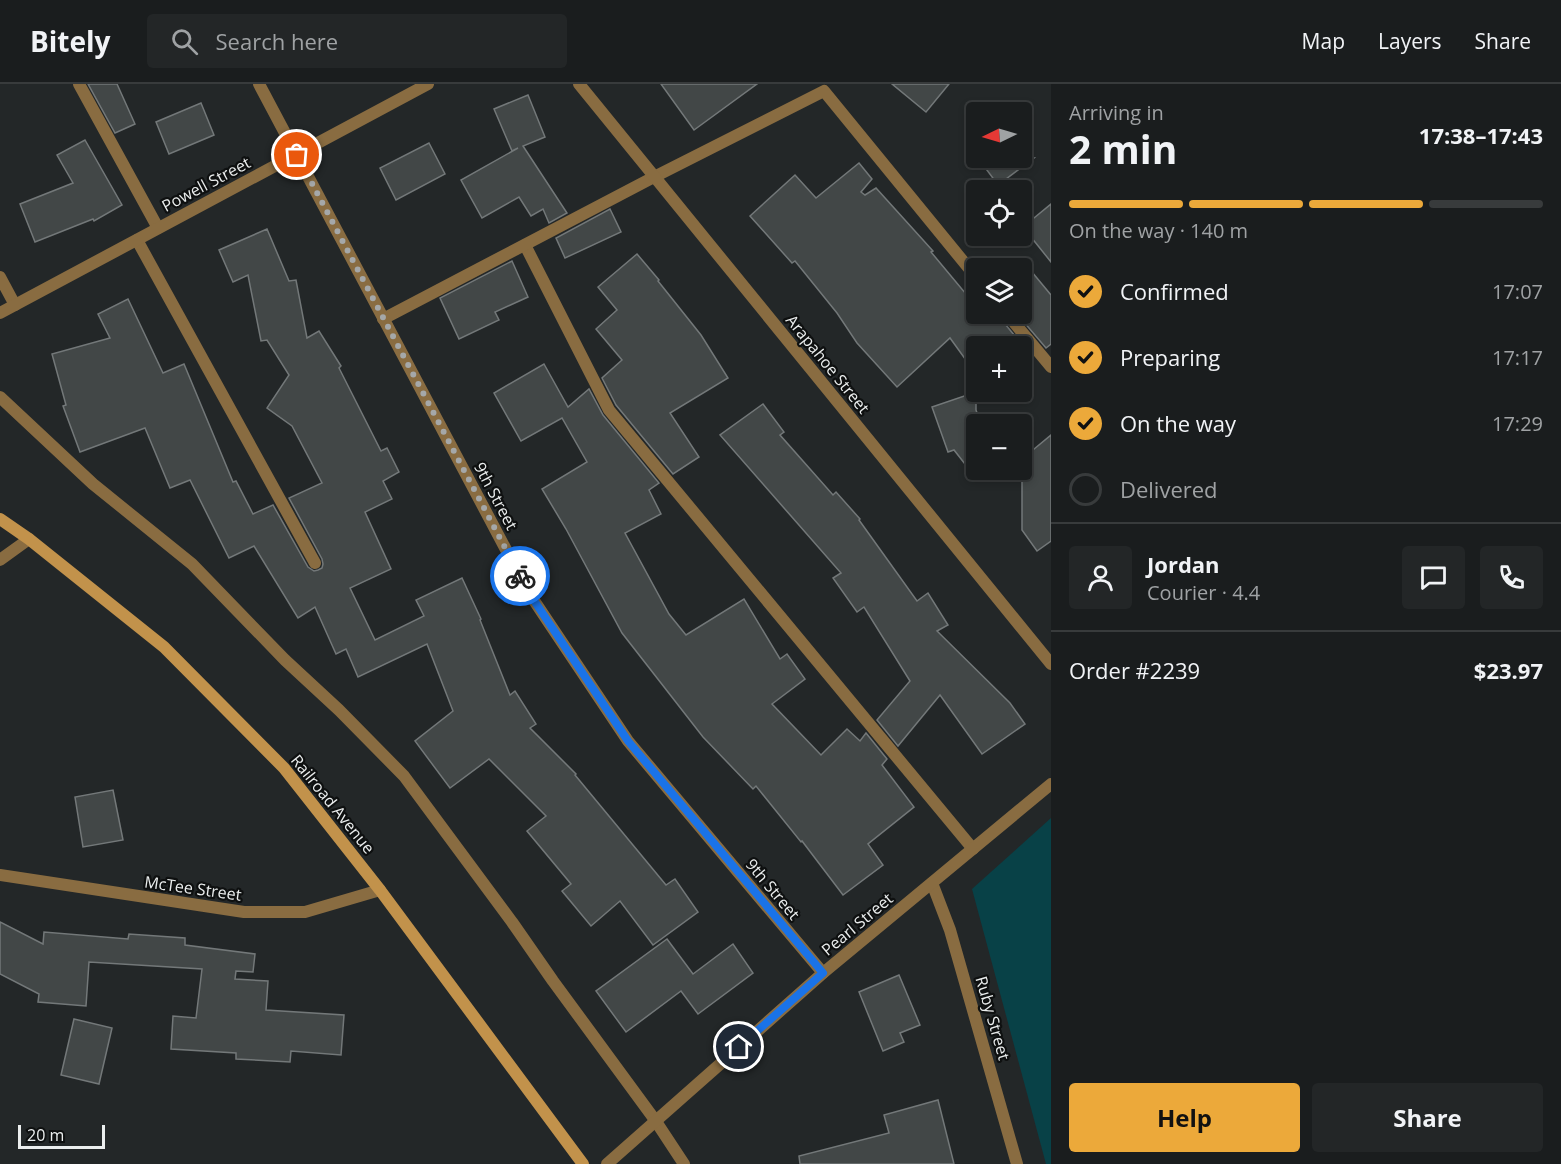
<!DOCTYPE html>
<html lang="en">
<head>
<meta charset="utf-8">
<style>
	body { margin:0; font-family:"Open Sans",sans-serif; background:#232627; color:#f1f3f6; height:100vh; display:flex; flex-direction:column; font-size:22px; white-space:nowrap }
	* { box-sizing:border-box; margin:0 }
	p { font-size:20px; color:#9fa2a4 }
	.icon { flex:none; width:33px; height:33px; fill:none; stroke:currentColor; stroke-width:2; stroke-linecap:round; stroke-linejoin:round }
	.map { position:relative; flex:1; overflow:hidden }
	.sheet { display:flex; flex-direction:column; background:#1a1d1e; width:510px }
	.sheet>* { flex:none }
	.needle { width:39px; rotate:265deg }
	.fabs { position:absolute; left:966px; top:18px; display:grid; gap:12px }
	.fabs a { display:grid; place-items:center; width:66px; height:66px; border-radius:6px; background:#1a1d1e; box-shadow:0 3px 9px #0003,0 0 0 2px #383b3c; font-size:30px }
	.scale { position:absolute; left:18px; bottom:15px; width:87px; box-sizing:border-box; padding-left:6px; border:3px solid #ebeeee; border-top:0; font-size:16px; line-height:21px; white-space:nowrap; color:#ebeeee; -webkit-text-stroke:4px #0e1010; paint-order:stroke }
	.pin { position:absolute; display:grid; place-items:center; width:51px; height:51px; color:#fff; margin:-26px; border:3px solid #fff; border-radius:50%; box-shadow:0 2px 6px #0007 }
	.courier { position:absolute; display:grid; place-items:center; width:60px; height:60px; margin:-30px; border:4px solid #1a73e8; border-radius:50%; background:#fff; color:#222; box-shadow:0 2px 8px #0007 }
	.headline em { font-style:normal; font-weight:700 }
	.headline div { display:flex; flex-direction:column-reverse }
	.headline { display:flex; align-items:center; justify-content:space-between; height:102px; padding:0 18px }
	h1 { font-size:39px; font-weight:700; line-height:45px }
	.bar { display:grid; grid-template-columns:repeat(4,1fr); gap:9px 6px; align-content:center; height:72px; padding:0 18px }
	.bar i { height:8px; border-radius:4px; background:#383b3c }
	.bar .active { background:#eca93a }
	.bar p { grid-column:span 4 }
	.line { display:flex; align-items:center; gap:15px; padding:0 18px; border-top:2px solid #383b3c }
	.line div { flex:1 }
	.round { display:grid; place-items:center; flex:none; width:63px; height:63px; border-radius:6px; background:#232627 }
	ol { padding:0 18px; list-style:none }
	li { display:flex; align-items:center; gap:18px; height:66px }
	li p { margin-inline-start:auto }
	li .icon { padding:6px; border-radius:50%; background:#eca93a; color:#111; stroke-width:4 }
	li:last-child { color:#9fa2a4 }
	li i { width:33px; height:33px; border:3px solid #383b3c; border-radius:50% }
	.cta { display:flex; gap:12px; margin-top:auto; padding:12px 18px }
	.cta a { flex:1; height:69px; border-radius:6px; background:#eca93a; color:#111; font-size:24px; font-weight:700; line-height:69px; text-align:center }
	.cta a+a { background:#232627; color:#f1f3f6 }
	header { display:flex; align-items:center; gap:36px; box-sizing:border-box; height:84px; padding:0 30px; background:#1a1d1e; border-bottom:2px solid #383b3c }
	header strong { font-size:28px }
	nav { display:flex; gap:33px; margin-inline-start:auto; font-size:21px }
	.search { width:420px; height:54px; background:#232627; display:flex; align-items:center; gap:15px; box-sizing:border-box; padding:0 21px; border-radius:6px; color:#9fa2a4; font-size:22px }
	main { display:flex; flex:1; min-height:0 }
	.map>svg:first-child { display:block }
</style>
</head>
<body>
<header>
<strong>Bitely</strong>
<div class="search"><svg class="icon" aria-label="search" viewBox="0 0 24 24"><circle cx="10" cy="10" r="6"/><path d="M15 15l6 6"/></svg>Search here</div>
<nav><a>Map</a><a>Layers</a><a>Share</a></nav>
</header>
<main>
<div class="map">
<svg width="1051" height="1080" viewBox="0 0 1051 1080">
	<rect width="100%" height="100%" fill="#232728"/>
	<polygon fill="#084147" points="1051,734 1051,1080 1046,1080 972,805"/>
	<g fill="#424747" stroke="#737879" stroke-width="1.5">
		<polygon points="88,0 117,0 135,40 115,49"/>
		<polygon points="661,0 757,0 694,46"/>
		<polygon points="892,0 949,0 926,28"/>
		<polygon points="528,11 545,53 523,62 567,129 549,139 543,125 531,132 519,113 482,134 461,96 518,64 512,67 494,25"/>
		<polygon points="201,19 214,51 169,70 156,38"/>
		<polygon points="85,56 122,121 94,137 93,135 35,158 20,120 73,99 57,71"/>
		<polygon points="429,59 445,90 396,116 380,84"/>
		<polygon points="978,74 1034,74 998,101"/>
		<polygon points="859,79 872,95 861,108 865,111 876,104 933,167 931,168 976,222 976,230 999,230 1001,235 1033,274 1022,282 1022,262 976,262 976,290 950,254 897,303 857,259 837,229 795,177 792,179 750,132 795,91 816,114"/>
		<polygon points="1051,120 1051,178 1023,143"/>
		<polygon points="610,125 621,148 565,174 556,154"/>
		<polygon points="267,145 289,197 296,196 307,254 319,247 341,282 339,284 381,367 387,364 399,388 383,397 392,415 365,428 391,485 350,504 375,556 424,532 416,516 462,494 481,535 480,536 510,611 515,607 536,640 530,644 576,690 575,691 666,801 675,795 698,828 653,861 620,817 591,842 562,807 571,800 527,747 546,732 489,675 450,704 415,657 453,627 427,560 358,593 346,565 336,570 315,523 298,534 254,462 229,474 190,396 170,404 145,344 80,368 63,322 66,321 52,270 110,254 98,230 128,215 163,289 184,280 233,398 236,397 253,430 273,421 308,483 314,487 318,486 322,484 323,480 322,475 289,414 322,399 292,342 267,324 289,291 267,256 261,257 248,191 233,198 219,166"/>
		<polygon points="637,170 659,196 658,197 701,251 728,294 670,329 699,373 673,390 616,321 602,294 622,276 596,245 617,226 598,203"/>
		<polygon points="1022,176 1051,211 1051,260 1046,264 1017,230 1022,230"/>
		<polygon points="512,177 528,213 495,228 499,236 459,255 440,214"/>
		<polygon points="544,280 568,323 589,305 603,331 659,399 649,406 661,430 625,449 669,530 686,551 744,515 780,575 787,570 805,595 772,620 821,671 847,645 860,657 866,649 887,675 882,681 914,723 868,760 883,781 843,811 802,757 801,758 756,702 753,705 703,653 622,549 566,445 542,405 587,378 562,334 521,357 494,309"/>
		<polygon points="976,308 976,326 981,340 976,340 976,394 954,366 948,368 932,323"/>
		<polygon points="763,320 784,348 780,351 833,411 836,408 860,435 859,436 917,517 928,509 948,541 937,547 1010,619 1025,640 982,670 940,611 898,662 877,636 910,597 864,523 857,528 833,494 841,489 720,351"/>
		<polygon points="1051,351 1051,457 1037,467 1022,446 1022,375"/>
		<polygon points="113,706 123,756 83,763 75,713"/>
		<polygon points="0,838 43,860 44,848 128,855 129,850 185,854 185,861 255,870 253,888 236,887 235,895 268,897 266,926 344,931 341,971 291,967 290,978 236,975 236,969 171,965 173,932 196,934 202,885 89,878 86,922 38,918 39,910 0,890"/>
		<polygon points="667,855 693,890 733,860 753,889 698,930 681,907 626,948 596,907"/>
		<polygon points="899,891 920,941 900,949 904,958 883,967 859,908"/>
		<polygon points="74,935 112,944 99,1000 61,991"/>
		<polygon points="938,1016 954,1080 800,1080 799,1072 889,1049 884,1031"/>
	</g>
	<g fill="none" stroke-linecap="round" stroke-linejoin="round">
		<g stroke="#896c41" stroke-width="12">
			<polyline points="79,0 158,144"/>
			<polyline points="137,156 315,479"/>
			<polyline points="525,161 609,326 973,765"/>
			<polyline points="1007,230 1051,283"/>
			<polyline points="383,235 654,93 824,7 976,193"/>
		</g>
		<g stroke="#896c41" stroke-width="12">
			<polyline points="259,0 529,509 628,657 823,889"/>
			<polyline points="579,0 1051,580"/>
			<polyline points="0,193 15,221"/>
			<polyline points="0,229 428,0"/>
			<polyline points="0,313 93,400 192,480 285,576 339,626 404,692 512,838 553,897 655,1036 684,1080"/>
			<polyline points="0,476 29,455"/>
			<polyline points="0,791 244,828 305,828 380,806"/>
			<polyline points="932,799 950,846 1017,1080"/>
			<polyline points="607,1080 823,889 1051,700"/>
		</g>
		<polyline stroke="#c2924b" stroke-width="12" points="0,435 29,455 164,563 284,684 380,806 583,1080"/>
	</g>
	<g fill="none" stroke-linecap="round" stroke-linejoin="round">
		<polyline stroke="#a5a8a9" stroke-width="6" stroke-dasharray="0 10.8" points="297,71 520,492"/>
		<polyline stroke="#1a73e8" stroke-width="8" points="520,492 529,509 628,657 823,889 739,963"/>
	</g>
	<g text-anchor="middle" dominant-baseline="central" stroke-width="4.5" stroke-linejoin="round" paint-order="stroke">
		<g font-size="16" fill="#ebeeee" stroke="#0e1010">
			<text transform="translate(206 100) rotate(-28)">Powell Street</text>
			<text transform="translate(828 280) rotate(51)">Arapahoe Street</text>
			<text transform="translate(496 412) rotate(62)">9th Street</text>
			<text transform="translate(333 720) rotate(51)">Railroad Avenue</text>
			<text transform="translate(193 804) rotate(8)">McTee Street</text>
			<text transform="translate(773 805) rotate(50)">9th Street</text>
			<text transform="translate(857 840) rotate(-40)">Pearl Street</text>
			<text transform="translate(993 934) rotate(74)">Ruby Street</text>
		</g>
	</g>
</svg>
<div class="fabs">
<a><svg class="needle" viewBox="-14 -14 28 28"><path d="M0-13l5 13h-10z" fill="#e53935"/><path d="M0 13l5-13h-10z" fill="#9fa2a4"/></svg></a>
<a><svg class="icon" aria-label="locate" viewBox="0 0 24 24"><circle cx="12" cy="12" r="6"/><path d="M12 2v4M12 18v4M2 12h4M18 12h4"/></svg></a>
<a><svg class="icon" aria-label="layers" viewBox="0 0 24 24"><path d="M12 4l9 5-9 5-9-5zM3 14l9 5 9-5"/></svg></a>
<a>+</a>
<a>−</a>
</div>
<div class="scale">20 m</div>
<div class="pin" style="left:297px;top:71px;background:#ea580c"><svg class="icon" aria-label="bag" viewBox="0 0 24 24"><path d="M5 8h14l-1 12H6zM9 8a3 3 0 0 1 6 0"/></svg></div>
<div class="pin" style="left:739px;top:963px;background:#1f2937"><svg class="icon" aria-label="home" viewBox="0 0 24 24"><path d="M3 11l9-7 9 7M6 9v11h12V9"/></svg></div>
<div class="courier" style="left:520px;top:492px"><svg class="icon" aria-label="bike" viewBox="0 0 24 24"><circle cx="6" cy="16" r="4"/><circle cx="18" cy="16" r="4"/><path d="M6 16l4-8h5l3 8M10 8l3 8H6M13 5h3"/></svg></div>
</div>
<section class="sheet">
<div class="headline"><div><h1>2 min</h1><p>Arriving in</p></div><em>17:38–17:43</em></div>
<div class="bar"><i class="active"></i><i class="active"></i><i class="active"></i><i></i><p>On the way · 140 m</p></div>
<ol>
<li><svg class="icon" aria-label="check" viewBox="0 0 24 24"><path d="M5 12l5 5 9-10"/></svg>Confirmed<p>17:07</p></li>
<li><svg class="icon" aria-label="check" viewBox="0 0 24 24"><path d="M5 12l5 5 9-10"/></svg>Preparing<p>17:17</p></li>
<li><svg class="icon" aria-label="check" viewBox="0 0 24 24"><path d="M5 12l5 5 9-10"/></svg>On the way<p>17:29</p></li>
<li><i></i>Delivered</li>
</ol>
<div class="line" style="height:108px"><a class="round"><svg class="icon" aria-label="person" viewBox="0 0 24 24"><circle cx="12" cy="8" r="4"/><path d="M4 21q1-7 8-7t8 7"/></svg></a><div><b>Jordan</b><p>Courier · 4.4</p></div><a class="round"><svg class="icon" aria-label="chat" viewBox="0 0 24 24"><path d="M4 5h16v11H9l-5 4z"/></svg></a><a class="round"><svg class="icon" aria-label="phone" viewBox="0 0 24 24"><path d="M5 4h4l2 5-3 2q2 4 5 5l2-3 5 2v4C11 20 4 13 5 4z"/></svg></a></div>
<div class="line" style="height:78px"><div>Order #2239</div><b>$23.97</b></div>
<div class="cta"><a>Help</a><a>Share</a></div>
</section>
</main>
</body>
</html>
